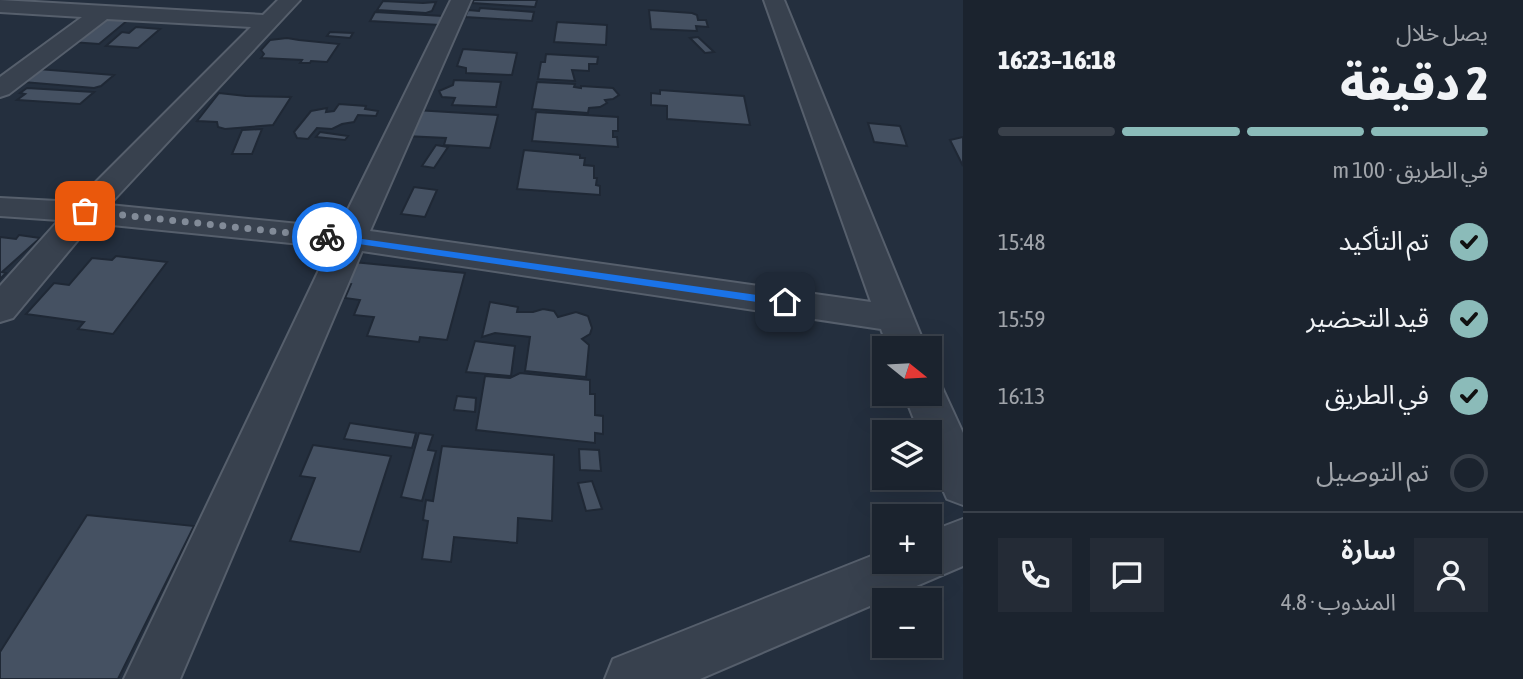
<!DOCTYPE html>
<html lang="ar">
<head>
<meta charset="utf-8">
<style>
	body { margin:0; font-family:"Asap Condensed","Noto Sans Arabic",sans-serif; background:#242b36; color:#f1f3f6; direction:rtl; height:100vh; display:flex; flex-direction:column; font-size:26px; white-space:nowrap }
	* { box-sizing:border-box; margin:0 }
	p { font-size:23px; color:#a0a4aa }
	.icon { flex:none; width:38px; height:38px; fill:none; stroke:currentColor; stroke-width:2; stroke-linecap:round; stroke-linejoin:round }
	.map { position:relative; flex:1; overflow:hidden; direction:ltr }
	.side { display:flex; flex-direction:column; background:#1b232e; width:560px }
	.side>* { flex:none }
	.needle { width:46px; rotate:108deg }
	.fabs { position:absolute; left:872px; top:336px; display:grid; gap:14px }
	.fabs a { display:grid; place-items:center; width:70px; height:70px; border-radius:0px; background:#1b232e; box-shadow:0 7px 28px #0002,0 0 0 2px #39404a; font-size:35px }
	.pin { position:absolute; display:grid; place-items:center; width:60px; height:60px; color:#fff; margin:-30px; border-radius:14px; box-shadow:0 4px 10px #0006 }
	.courier { position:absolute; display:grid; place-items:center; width:70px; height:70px; margin:-35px; border:5px solid #1a73e8; border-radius:50%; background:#fff; color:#222; box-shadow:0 2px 9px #0007 }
	.headline em { font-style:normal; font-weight:800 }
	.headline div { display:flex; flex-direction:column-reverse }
	.headline { display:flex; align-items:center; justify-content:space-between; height:119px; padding:0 35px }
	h1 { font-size:46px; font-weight:800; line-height:52px }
	.bar { display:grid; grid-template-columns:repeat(4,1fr); gap:10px 7px; align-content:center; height:84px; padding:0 35px }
	.bar i { height:9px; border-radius:5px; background:#39404a }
	.bar .active { background:#8bbbb9 }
	.bar p { grid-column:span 4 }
	.line { display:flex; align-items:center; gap:18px; padding:0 35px; border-top:2px solid #39404a }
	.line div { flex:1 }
	.round { display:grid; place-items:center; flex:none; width:74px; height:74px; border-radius:0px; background:#242b36 }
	ol { padding:0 35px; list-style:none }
	li { display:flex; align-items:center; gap:21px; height:77px }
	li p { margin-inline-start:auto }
	li .icon { padding:7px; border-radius:50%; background:#8bbbb9; color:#111; stroke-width:4 }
	li:last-child { color:#a0a4aa }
	li i { width:38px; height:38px; border:4px solid #39404a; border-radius:50% }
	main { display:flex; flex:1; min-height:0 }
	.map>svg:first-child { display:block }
</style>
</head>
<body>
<main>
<section class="side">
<div class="headline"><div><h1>2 دقيقة</h1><p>يصل خلال</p></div><em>16:18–16:23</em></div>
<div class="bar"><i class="active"></i><i class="active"></i><i class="active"></i><i></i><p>في الطريق · 100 m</p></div>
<ol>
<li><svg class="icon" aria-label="check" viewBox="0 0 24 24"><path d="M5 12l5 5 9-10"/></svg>تم التأكيد<p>15:48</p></li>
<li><svg class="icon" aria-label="check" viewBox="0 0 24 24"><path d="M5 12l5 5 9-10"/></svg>قيد التحضير<p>15:59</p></li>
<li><svg class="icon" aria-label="check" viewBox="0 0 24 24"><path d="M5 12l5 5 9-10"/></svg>في الطريق<p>16:13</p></li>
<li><i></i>تم التوصيل</li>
</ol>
<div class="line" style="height:126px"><a class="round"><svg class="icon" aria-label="person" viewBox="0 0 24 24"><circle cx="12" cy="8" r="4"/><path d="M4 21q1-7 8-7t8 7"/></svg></a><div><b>سارة</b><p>المندوب · 4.8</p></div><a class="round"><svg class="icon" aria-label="chat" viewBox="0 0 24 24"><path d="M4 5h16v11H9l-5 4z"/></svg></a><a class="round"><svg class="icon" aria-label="phone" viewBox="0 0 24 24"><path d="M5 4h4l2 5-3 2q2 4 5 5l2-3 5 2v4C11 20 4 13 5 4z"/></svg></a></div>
</section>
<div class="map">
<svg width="963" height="679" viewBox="0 0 963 679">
	<rect width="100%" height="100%" fill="#242f3e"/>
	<g fill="#455162" stroke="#1f2835" stroke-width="2">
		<polygon points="474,0 537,0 535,7 472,3"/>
		<polygon points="383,1 423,3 436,2 432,11 426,13 377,10"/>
		<polygon points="480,8 534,12 532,21 465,17 468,10 479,11"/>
		<polygon points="649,10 692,13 697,15 698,20 706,20 708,27 696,26 697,31 651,29"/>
		<polygon points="375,12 443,16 440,25 370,21"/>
		<polygon points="101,19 128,20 99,44 71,42"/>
		<polygon points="557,22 607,25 606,45 554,42"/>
		<polygon points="136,27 160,29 138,48 106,46 122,32 129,33"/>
		<polygon points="330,32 353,33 350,38 327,36"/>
		<polygon points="698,37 714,52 705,53 690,38"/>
		<polygon points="287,38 299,40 339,44 327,62 311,61 310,63 300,63 302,60 261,58 264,54 261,50 270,40"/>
		<polygon points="463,49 517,53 512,75 466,73 466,68 457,66"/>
		<polygon points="546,54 598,57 597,64 589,64 589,71 572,70 575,81 538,79 541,62 545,62"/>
		<polygon points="38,69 114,75 101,86 94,88 23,82"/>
		<polygon points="454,80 501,82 496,107 452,105 455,98 442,97 439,91 453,85"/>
		<polygon points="537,82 575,84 574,87 581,88 581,86 613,88 619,95 613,99 605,100 607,103 600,107 589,108 588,113 532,109"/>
		<polygon points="27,88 94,92 80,104 17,100 25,94 20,93"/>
		<polygon points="660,90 744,96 750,125 667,119 667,106 651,105 651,93 660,94"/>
		<polygon points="219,93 246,96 291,97 273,125 225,129 218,127 217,122 197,121"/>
		<polygon points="339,104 366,106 365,109 378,111 376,116 358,115 354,122 342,124 332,129 317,128 308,139 297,138 294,132 311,111 327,108 326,112 334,111"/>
		<polygon points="415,110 498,115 490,148 444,145 446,138 405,136"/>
		<polygon points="536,112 618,117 618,131 613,131 613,137 617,137 618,147 532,141"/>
		<polygon points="868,123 900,126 907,146 874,142"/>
		<polygon points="262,129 252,154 232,154 242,130"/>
		<polygon points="320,132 348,136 345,140 316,137"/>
		<polygon points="963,137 963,166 950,140"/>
		<polygon points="436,145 448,147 434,168 422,166"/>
		<polygon points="524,150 580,155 580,158 585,158 584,165 594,166 594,178 597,178 596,185 600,186 600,195 517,189"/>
		<polygon points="414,187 437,190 425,217 401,214"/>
		<polygon points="19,235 40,238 2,272 6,273 0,279 0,237 16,239"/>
		<polygon points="116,256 167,262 113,334 78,329 84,322 26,314 54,283 69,285 92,258 112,260"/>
		<polygon points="353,262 465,273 447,340 420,337 419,342 367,336 374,317 354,315 360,300 345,298 351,284 343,283"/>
		<polygon points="490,302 518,307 517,312 533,312 543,309 554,311 558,317 576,312 588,316 592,328 590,334 582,339 589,345 586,377 525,371 530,337 495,333 482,337"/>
		<polygon points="475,341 515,346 511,376 466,372"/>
		<polygon points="520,373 590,380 590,394 595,394 595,415 603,416 603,434 595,433 595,443 476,430 485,376 510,378"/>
		<polygon points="457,396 476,398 475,412 454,410"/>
		<polygon points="350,423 416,433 412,448 344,439"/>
		<polygon points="419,433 433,435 428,450 436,451 422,501 401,497"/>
		<polygon points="313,445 391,456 360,552 290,541 315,478 300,476"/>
		<polygon points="442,446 554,455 552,521 518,518 517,543 454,537 451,562 422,559 428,521 423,520 426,500 433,501"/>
		<polygon points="579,449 599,450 601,471 580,470"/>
		<polygon points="592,481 602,509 586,511 578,483"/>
		<polygon points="87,515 194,526 118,679 0,679 0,652"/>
	</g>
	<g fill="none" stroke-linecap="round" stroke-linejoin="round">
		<defs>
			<g id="minor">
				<polygon points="0,0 263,15 278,0 300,0 109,205 339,228 451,0 471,0 370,231 871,302 764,0 784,0 926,348 888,348 881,329 362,251 180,679 124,679 330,247 92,223 13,318 0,322 0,286 59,220 0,216 0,198 76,202 251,27 107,19 9,94 0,97 0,77 82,17 0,12"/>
				<polygon points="929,379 940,383 963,433 963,505 947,499 929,458 929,432 919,432 904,394 929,394"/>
				<polygon points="963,519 963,566 700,679 605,679 613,659 884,551 884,562 929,562 929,532"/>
			</g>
		</defs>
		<use href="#minor" stroke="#565f6c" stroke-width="4"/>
		<use href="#minor" fill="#38414e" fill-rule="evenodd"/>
	</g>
	<polygon fill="#1a73e8" points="327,234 785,299 791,302 785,306 324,239 322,237"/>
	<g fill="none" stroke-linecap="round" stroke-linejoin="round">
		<polyline stroke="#828b98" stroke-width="7" stroke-dasharray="0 12.6" points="85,211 327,237"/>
	</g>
</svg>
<div class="fabs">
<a><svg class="needle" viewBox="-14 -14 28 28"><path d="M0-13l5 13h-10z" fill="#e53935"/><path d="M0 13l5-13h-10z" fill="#a0a4aa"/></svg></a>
<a><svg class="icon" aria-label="layers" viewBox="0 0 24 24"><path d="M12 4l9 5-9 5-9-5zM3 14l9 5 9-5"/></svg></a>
<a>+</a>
<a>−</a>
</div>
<div class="pin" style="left:85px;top:211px;background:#ea580c"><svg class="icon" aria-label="bag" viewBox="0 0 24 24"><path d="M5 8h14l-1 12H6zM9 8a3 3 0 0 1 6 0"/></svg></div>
<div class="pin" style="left:785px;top:302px;background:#1f2937"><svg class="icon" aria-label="home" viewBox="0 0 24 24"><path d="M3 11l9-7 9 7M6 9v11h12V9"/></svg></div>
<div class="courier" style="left:327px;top:237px"><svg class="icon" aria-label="bike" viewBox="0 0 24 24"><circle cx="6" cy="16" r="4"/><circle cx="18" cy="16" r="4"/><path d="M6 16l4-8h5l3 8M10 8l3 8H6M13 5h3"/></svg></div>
</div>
</main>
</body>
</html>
